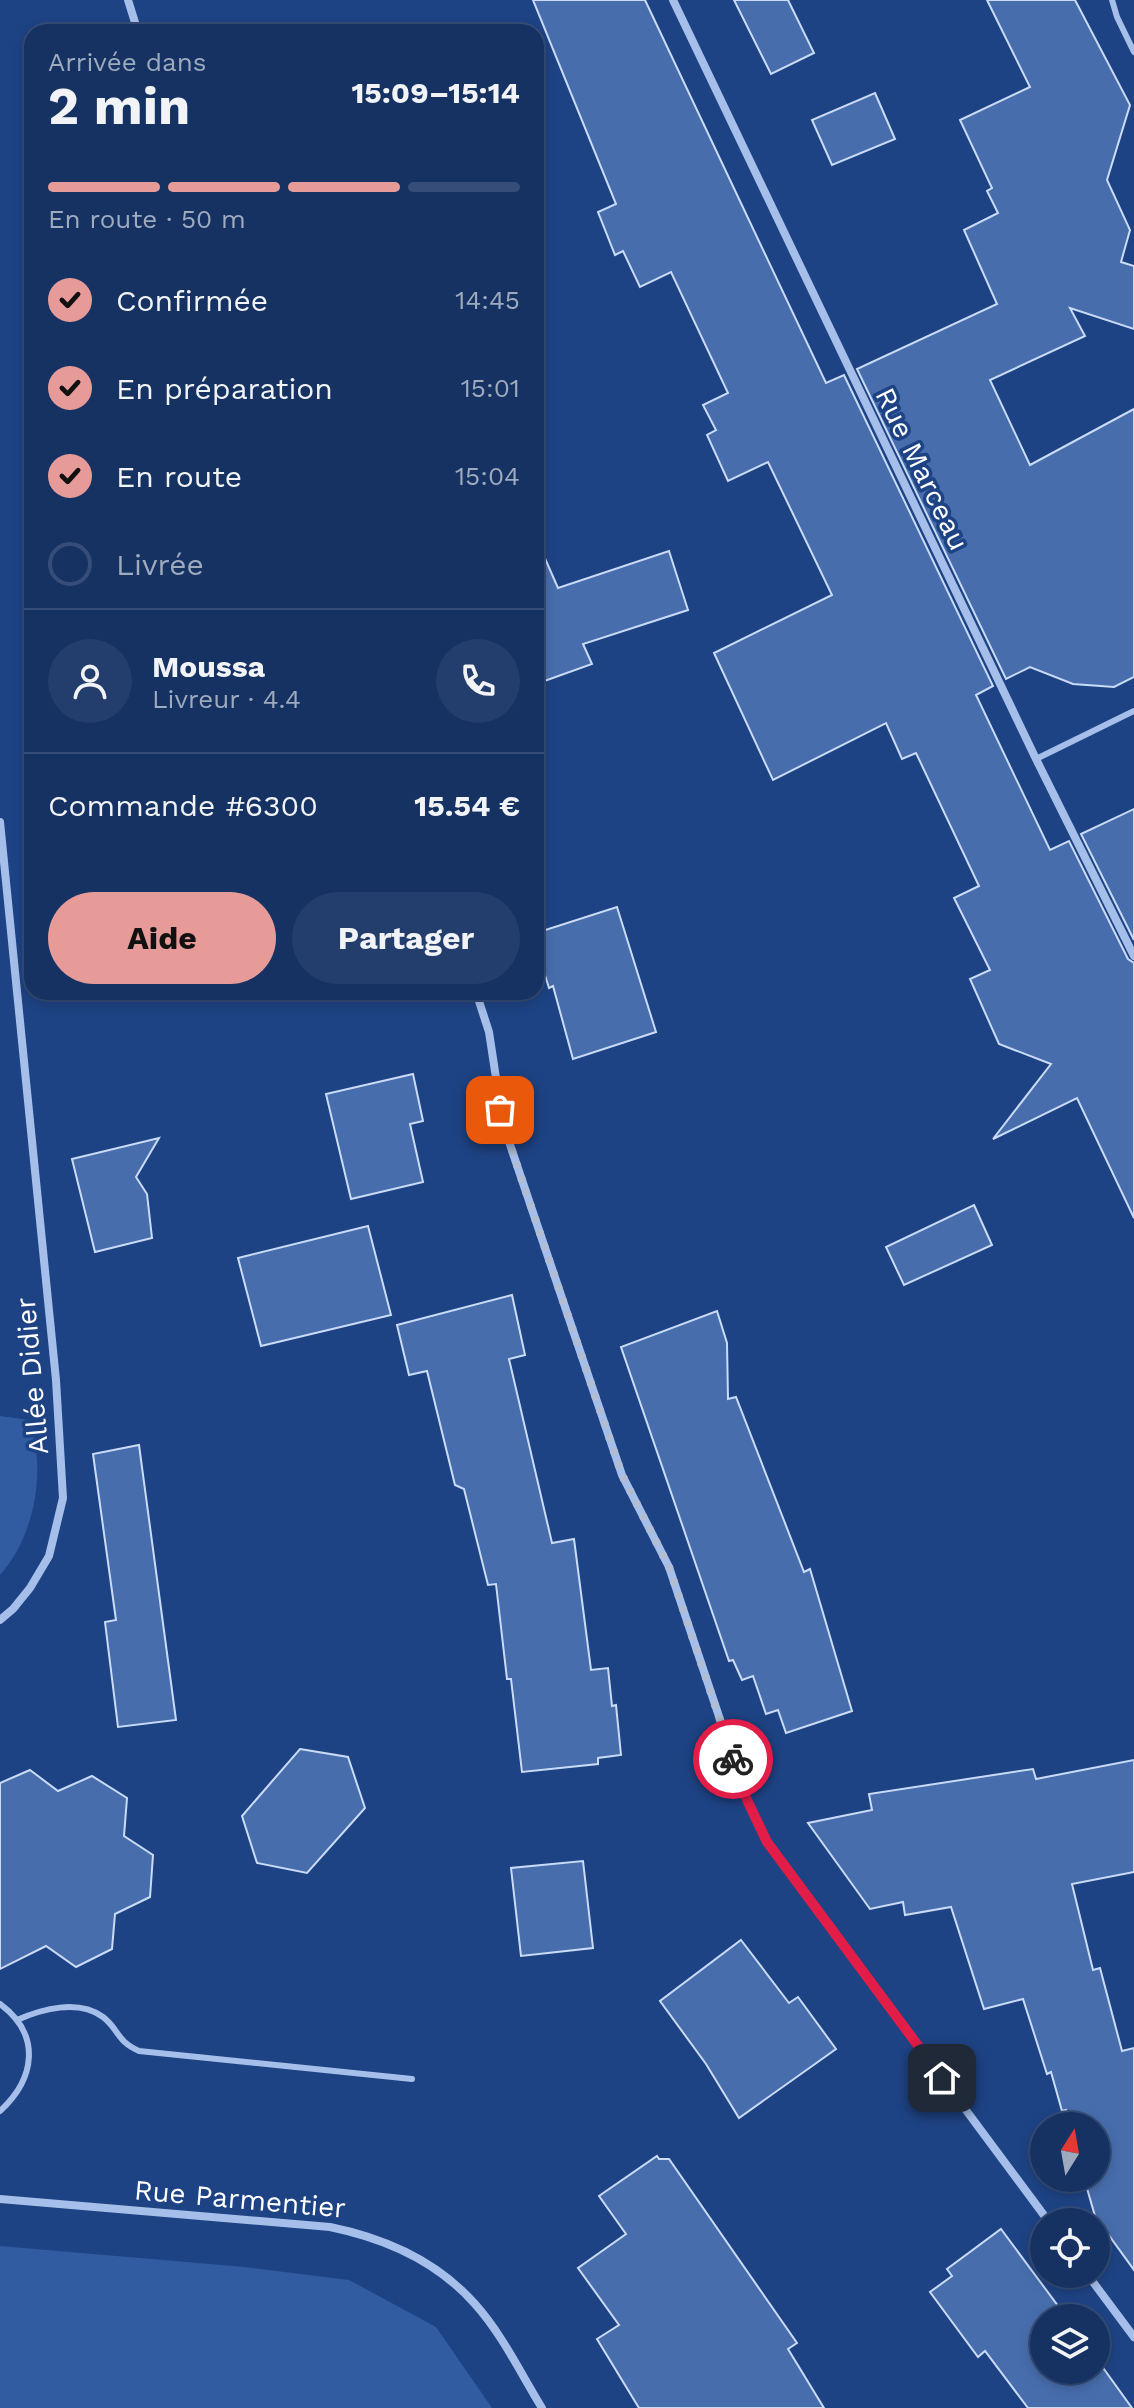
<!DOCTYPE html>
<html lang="fr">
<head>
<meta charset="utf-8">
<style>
	body { margin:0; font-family:"Work Sans",sans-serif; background:#233e6c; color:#f1f3f6; height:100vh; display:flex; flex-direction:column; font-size:30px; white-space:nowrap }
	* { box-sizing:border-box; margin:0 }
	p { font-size:26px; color:#9eaabe }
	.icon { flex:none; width:44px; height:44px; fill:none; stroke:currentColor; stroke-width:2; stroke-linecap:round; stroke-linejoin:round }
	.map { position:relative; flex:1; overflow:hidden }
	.sheet { position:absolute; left:24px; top:24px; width:520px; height:976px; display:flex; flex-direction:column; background:#163263; border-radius:24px; box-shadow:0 4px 12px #0003,0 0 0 2px #354d78 }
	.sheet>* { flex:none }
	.needle { width:52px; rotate:11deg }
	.controls { position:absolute; left:1030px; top:2112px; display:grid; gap:16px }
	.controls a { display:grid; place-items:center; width:80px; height:80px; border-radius:50%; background:#163263; box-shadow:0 4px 12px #0003,0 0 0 2px #354d78; font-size:40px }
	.pin { position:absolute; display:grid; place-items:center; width:68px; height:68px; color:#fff; margin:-34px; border-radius:16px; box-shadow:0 4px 12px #0006 }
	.courier { position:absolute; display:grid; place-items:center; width:80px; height:80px; margin:-40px; border:6px solid #e11d48; border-radius:50%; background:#fff; color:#222; box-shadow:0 2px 10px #0007 }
	.overview em { font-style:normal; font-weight:700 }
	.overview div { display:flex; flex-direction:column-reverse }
	.overview { display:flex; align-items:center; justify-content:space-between; height:136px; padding:0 24px }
	h1 { font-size:52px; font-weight:700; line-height:60px }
	.bar { display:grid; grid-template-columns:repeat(4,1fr); gap:12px 8px; align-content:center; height:96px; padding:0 24px }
	.bar i { height:10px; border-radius:6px; background:#354d78 }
	.bar .current { background:#e69b98 }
	.bar p { grid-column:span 4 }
	.line { display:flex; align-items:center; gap:20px; padding:0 24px; border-top:2px solid #354d78 }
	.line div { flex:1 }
	.round { display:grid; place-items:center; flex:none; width:84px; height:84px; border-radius:42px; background:#233e6c }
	ol { padding:0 24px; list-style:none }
	li { display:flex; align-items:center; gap:24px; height:88px }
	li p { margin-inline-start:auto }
	li .icon { padding:8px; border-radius:50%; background:#e69b98; color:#111; stroke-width:4 }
	li:last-child { color:#9eaabe }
	li i { width:44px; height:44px; border:4px solid #354d78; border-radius:50% }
	.cta { display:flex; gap:16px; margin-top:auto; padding:16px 24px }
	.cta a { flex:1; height:92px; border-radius:48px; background:#e69b98; color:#111; font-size:32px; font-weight:700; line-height:92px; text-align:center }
	.cta a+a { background:#233e6c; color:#f1f3f6 }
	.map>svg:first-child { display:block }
</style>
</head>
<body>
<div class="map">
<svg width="1134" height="2408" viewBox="0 0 1134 2408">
	<rect width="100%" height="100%" fill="#1e4384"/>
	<g fill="#325ca1">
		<path d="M 0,1416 L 29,1420 C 47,1468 35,1536 0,1575 Z"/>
		<polygon points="0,2246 244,2267 349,2280 436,2327 492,2408 0,2408"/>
	</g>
	<g fill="#476dac" stroke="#cadbf7" stroke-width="2">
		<polygon points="533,0 645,0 826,383 844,375 993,686 976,695 1050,850 1069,841 1128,959 1134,963 1134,1218 1077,1098 993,1139 1051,1064 999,1044 970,979 990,970 954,898 979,886 916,753 902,759 886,723 773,780 714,653 832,595 768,462 728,481 707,435 716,430 703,405 728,393 671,272 640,287 623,251 615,255 598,212 616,204"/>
		<polygon points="734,0 788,0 814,53 771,74"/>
		<polygon points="987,0 1075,0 1130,105 1107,180 1130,230 1121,262 1134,266 1134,329 1070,308 1085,336 990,380 1030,465 1134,409 1134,677 1114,687 1073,684 1030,667 1006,679 857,369 997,304 964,230 998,213 987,191 992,188 960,120 1030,87"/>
		<polygon points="875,93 895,139 832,165 812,120"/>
		<polygon points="536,538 558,588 669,551 688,610 583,644 592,664 536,684"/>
		<polygon points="1134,809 1134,940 1081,834"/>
		<polygon points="617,907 656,1032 573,1059 553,986 549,988 536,946 536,933"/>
		<polygon points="413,1074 423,1121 410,1124 423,1182 351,1199 326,1094"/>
		<polygon points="159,1138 136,1177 147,1194 152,1238 95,1252 72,1159"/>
		<polygon points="974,1205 992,1245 904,1285 886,1247"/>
		<polygon points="368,1226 391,1315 261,1346 238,1258"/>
		<polygon points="512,1295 525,1355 509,1359 552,1543 574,1539 591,1670 608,1668 612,1706 616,1705 621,1755 598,1758 598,1764 522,1772 511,1679 507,1679 496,1584 488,1585 464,1489 455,1485 427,1371 409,1375 397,1325"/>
		<polygon points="717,1311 727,1343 728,1399 736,1397 804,1572 810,1569 852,1711 786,1733 778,1710 766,1714 753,1676 742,1680 733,1660 729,1661 621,1347"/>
		<polygon points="139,1445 176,1720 118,1727 105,1622 116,1620 93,1454"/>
		<polygon points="300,1749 348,1757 365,1808 307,1873 257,1863 242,1816"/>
		<polygon points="1134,1760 1134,1872 1072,1884 1093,1970 1100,1968 1122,2051 1134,2048 1134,2270 1095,2216 1084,2178 1096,2178 1096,2126 1070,2126 1066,2110 1062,2111 1051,2072 1047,2074 1023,1999 984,2009 951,1907 905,1915 903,1902 870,1909 808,1823 872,1810 869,1794 1033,1769 1036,1779"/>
		<polygon points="30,1770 58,1791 92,1776 127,1798 124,1836 153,1855 150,1897 115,1914 112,1949 76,1967 46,1946 0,1969 0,1783"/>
		<polygon points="583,1861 593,1948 521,1956 511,1868"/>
		<polygon points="741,1940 789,2003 798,1997 836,2049 739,2118 706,2064 660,2001"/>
		<polygon points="657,2156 659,2159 669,2159 797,2343 788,2349 824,2408 639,2408 597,2339 619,2325 578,2268 626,2234 599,2196"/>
		<polygon points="1001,2229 1067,2318 1044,2318 1044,2370 1096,2370 1096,2358 1132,2408 1028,2408 985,2351 978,2357 930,2292 952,2276 947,2269"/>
	</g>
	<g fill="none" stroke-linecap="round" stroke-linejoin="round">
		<g stroke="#a6bfea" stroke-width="6">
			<polyline points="1112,0 1117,17 1134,52"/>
			<polyline points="1036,759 1134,711"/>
			<path d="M 0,2004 C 42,2035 35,2079 0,2111"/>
			<path d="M 17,2020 C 42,2009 78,1999 103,2017 C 119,2029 116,2041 139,2051 L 412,2079"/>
		</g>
		<g stroke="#a6bfea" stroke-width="8">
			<polyline points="128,0 138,32"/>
			<polyline points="673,0 1036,759 1134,956"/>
			<polyline points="0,822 56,1380 63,1498 49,1556 30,1588 13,1609 0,1620"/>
			<polyline points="476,992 489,1032 503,1124 622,1475 669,1567 747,1800 767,1842 1049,2222"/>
			<path d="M 0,2199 L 330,2227 C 384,2238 437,2261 475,2304 C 502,2334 521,2374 542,2408"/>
			<polyline points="1087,2274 1134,2337"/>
		</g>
	</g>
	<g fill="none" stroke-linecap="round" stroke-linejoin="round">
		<polyline stroke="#b0bdd4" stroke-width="8" stroke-dasharray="0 14.4" points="500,1110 503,1124 622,1475 669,1567 733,1759"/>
		<polyline stroke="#e11d48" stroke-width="10" points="733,1759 747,1800 767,1842 942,2078"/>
	</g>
	<g text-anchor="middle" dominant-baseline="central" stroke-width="7" stroke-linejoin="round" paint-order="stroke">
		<g font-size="28" fill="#fff" stroke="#1e4384">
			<text transform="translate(922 469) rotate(64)">Rue Marceau</text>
			<text transform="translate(32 1376) rotate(-95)">Allée Didier</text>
			<text transform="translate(240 2199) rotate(5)">Rue Parmentier</text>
		</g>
	</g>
</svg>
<div class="controls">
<a><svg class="needle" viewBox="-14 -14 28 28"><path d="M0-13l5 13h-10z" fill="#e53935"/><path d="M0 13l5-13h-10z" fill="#9eaabe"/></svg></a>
<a><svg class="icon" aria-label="locate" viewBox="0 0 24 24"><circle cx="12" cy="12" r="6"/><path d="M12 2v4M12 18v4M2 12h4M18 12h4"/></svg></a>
<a><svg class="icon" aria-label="layers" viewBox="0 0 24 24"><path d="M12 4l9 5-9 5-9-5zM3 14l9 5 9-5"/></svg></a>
</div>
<div class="pin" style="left:500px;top:1110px;background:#ea580c"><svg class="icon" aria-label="bag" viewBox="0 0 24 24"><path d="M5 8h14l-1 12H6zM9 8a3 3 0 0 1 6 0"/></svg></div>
<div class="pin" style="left:942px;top:2078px;background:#1f2937"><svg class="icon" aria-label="home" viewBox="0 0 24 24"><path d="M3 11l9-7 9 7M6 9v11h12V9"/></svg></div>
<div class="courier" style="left:733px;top:1759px"><svg class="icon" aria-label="bike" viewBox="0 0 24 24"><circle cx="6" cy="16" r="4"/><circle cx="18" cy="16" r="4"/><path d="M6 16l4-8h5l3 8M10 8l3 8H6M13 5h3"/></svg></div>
<section class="sheet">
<div class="overview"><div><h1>2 min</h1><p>Arrivée dans</p></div><em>15:09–15:14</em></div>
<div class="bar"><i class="current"></i><i class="current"></i><i class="current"></i><i></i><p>En route · 50 m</p></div>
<ol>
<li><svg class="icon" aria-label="check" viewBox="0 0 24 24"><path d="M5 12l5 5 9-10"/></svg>Confirmée<p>14:45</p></li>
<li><svg class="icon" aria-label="check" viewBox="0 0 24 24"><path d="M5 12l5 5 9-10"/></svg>En préparation<p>15:01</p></li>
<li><svg class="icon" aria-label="check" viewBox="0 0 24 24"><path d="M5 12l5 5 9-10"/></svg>En route<p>15:04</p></li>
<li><i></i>Livrée</li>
</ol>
<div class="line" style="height:144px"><a class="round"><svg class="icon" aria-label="person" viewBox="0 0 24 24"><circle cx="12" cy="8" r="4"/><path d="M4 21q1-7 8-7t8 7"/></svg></a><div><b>Moussa</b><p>Livreur · 4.4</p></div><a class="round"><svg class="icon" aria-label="phone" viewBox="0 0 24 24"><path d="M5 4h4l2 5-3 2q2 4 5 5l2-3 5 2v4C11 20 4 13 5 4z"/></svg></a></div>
<div class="line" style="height:104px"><div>Commande #6300</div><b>15.54 €</b></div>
<div class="cta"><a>Aide</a><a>Partager</a></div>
</section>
</div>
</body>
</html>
